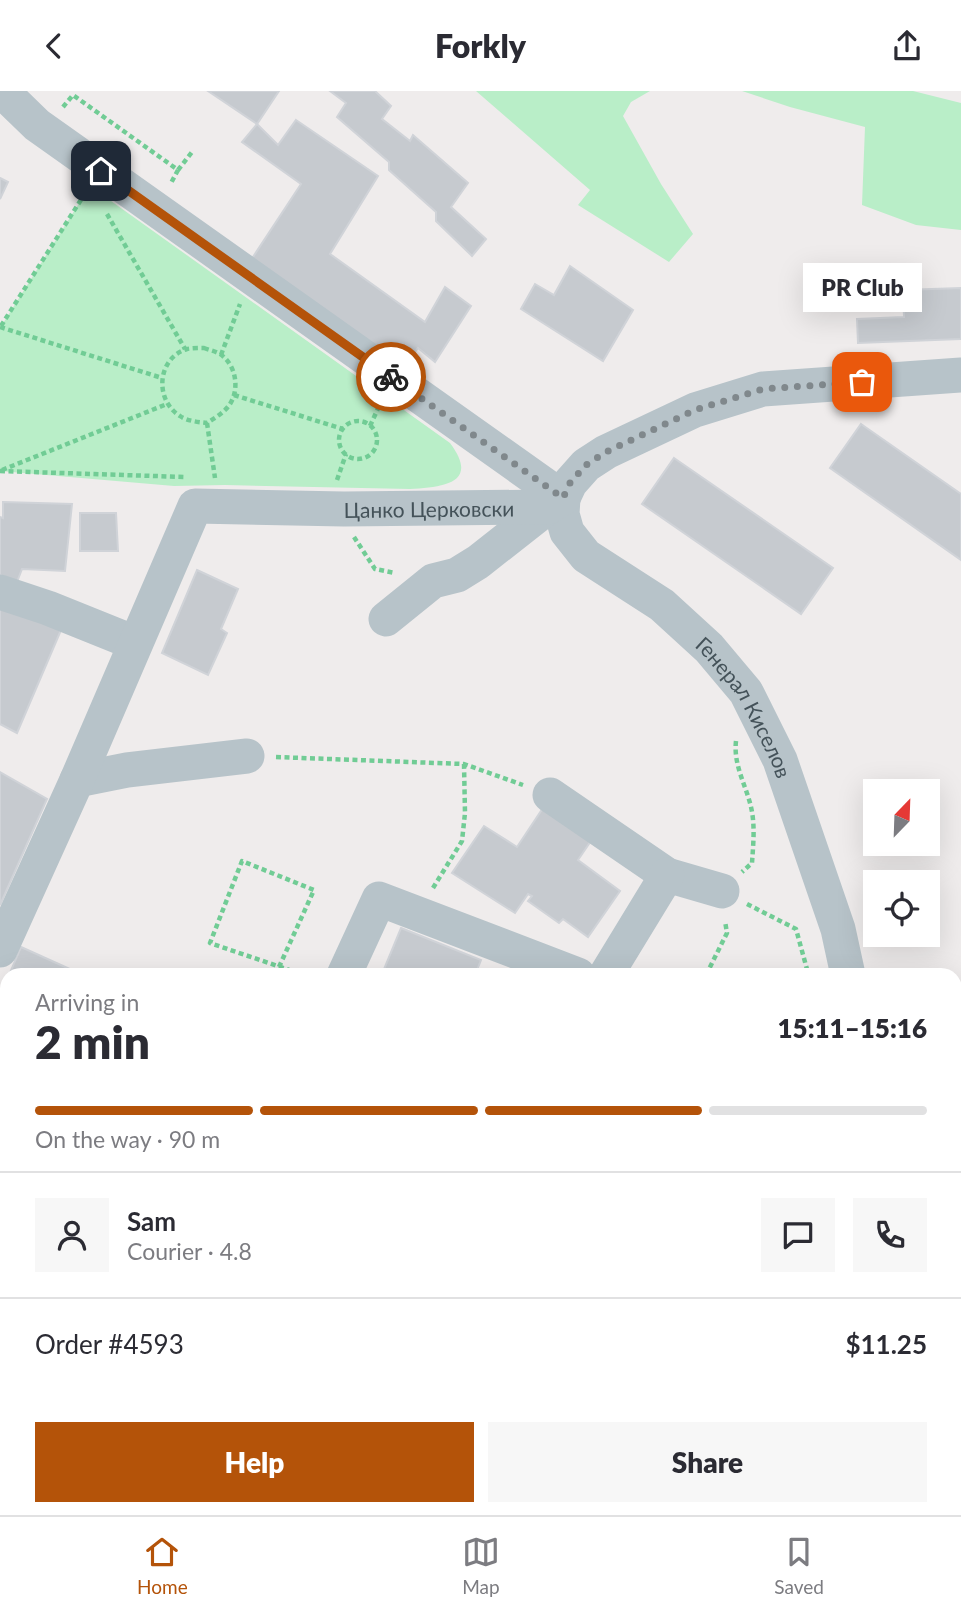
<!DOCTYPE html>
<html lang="en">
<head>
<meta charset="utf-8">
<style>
	body { margin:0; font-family:Lato,sans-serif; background:#f7f7f7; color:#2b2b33; height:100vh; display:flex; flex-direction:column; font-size:26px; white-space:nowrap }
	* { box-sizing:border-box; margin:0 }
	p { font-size:23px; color:#7c7c81 }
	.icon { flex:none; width:38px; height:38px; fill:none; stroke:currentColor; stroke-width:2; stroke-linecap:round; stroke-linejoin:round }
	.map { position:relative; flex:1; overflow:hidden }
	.panel { position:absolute; left:0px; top:877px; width:962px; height:548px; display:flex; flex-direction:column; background:#fff; border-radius:21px 21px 0 0; box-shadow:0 7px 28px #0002 }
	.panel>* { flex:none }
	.needle { width:46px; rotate:23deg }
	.tools { position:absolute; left:863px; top:688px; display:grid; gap:14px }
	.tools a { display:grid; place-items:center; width:77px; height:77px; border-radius:0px; background:#fff; box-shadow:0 7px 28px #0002; font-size:35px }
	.pin { position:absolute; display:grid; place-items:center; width:60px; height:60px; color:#fff; margin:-30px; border-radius:14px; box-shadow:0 4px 10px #0006 }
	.courier { position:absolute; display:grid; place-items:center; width:70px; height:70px; margin:-35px; border:5px solid #b45309; border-radius:50%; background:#fff; color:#222; box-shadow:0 2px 9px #0007 }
	.bubble { position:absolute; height:49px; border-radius:0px; background:#fff; box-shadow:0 7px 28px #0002; font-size:23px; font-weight:800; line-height:49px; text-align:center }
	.overview em { font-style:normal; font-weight:800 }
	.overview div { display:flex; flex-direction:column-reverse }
	.overview { display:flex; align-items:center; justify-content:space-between; height:119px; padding:0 35px }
	h1 { font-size:46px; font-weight:800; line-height:52px }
	.bar { display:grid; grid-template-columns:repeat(4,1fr); gap:10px 7px; align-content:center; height:84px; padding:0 35px }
	.bar i { height:9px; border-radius:5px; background:#e1e1e2 }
	.bar .current { background:#b45309 }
	.bar p { grid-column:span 4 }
	.line { display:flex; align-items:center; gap:18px; padding:0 35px; border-top:2px solid #e1e1e2 }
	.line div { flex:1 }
	.round { display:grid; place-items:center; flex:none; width:74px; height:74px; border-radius:0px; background:#f7f7f7 }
	.cta { display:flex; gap:14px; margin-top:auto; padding:14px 35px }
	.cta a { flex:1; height:80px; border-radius:0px; background:#b45309; color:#fff; font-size:28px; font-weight:800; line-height:80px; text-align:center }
	.cta a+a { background:#f7f7f7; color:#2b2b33 }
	header { display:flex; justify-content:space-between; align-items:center; height:91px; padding:0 35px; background:#fff; font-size:32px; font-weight:800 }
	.menu { display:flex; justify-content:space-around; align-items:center; height:98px; border-top:2px solid #e1e1e2; background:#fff; font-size:19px; color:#7c7c81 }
	.menu a { display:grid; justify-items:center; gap:4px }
	.menu .current { color:#b45309 }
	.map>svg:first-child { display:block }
</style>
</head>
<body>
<header><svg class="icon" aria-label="back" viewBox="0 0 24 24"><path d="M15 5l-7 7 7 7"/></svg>Forkly<svg class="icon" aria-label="share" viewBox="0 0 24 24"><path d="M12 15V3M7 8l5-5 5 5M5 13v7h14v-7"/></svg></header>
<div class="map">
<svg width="961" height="1424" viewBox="0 0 961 1424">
	<rect width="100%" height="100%" fill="#efecec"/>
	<g fill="#b9eec8">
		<polygon points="476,0 650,0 631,11 623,25 661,93 693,143 669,171 578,114 590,99"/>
		<polygon points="742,0 913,0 961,12 961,139 916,134 862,114 865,36 790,16"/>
		<path d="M 90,95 L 450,352 C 480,392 444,396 410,398 L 225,394 L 174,395 L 0,380 L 0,237 Z"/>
		<polygon points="0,1205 7,1213 7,1418 122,1418 117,1424 0,1424"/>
	</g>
	<g fill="#c6cacf" stroke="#d0d3d8" stroke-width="2">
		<polygon points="208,0 279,0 257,33"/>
		<polygon points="330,0 375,0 391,15 382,28 410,50 413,44 468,92 451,116 486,148 472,165 436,130 436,121 389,79 389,71 337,26 346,12"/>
		<polygon points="296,29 378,85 330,163 425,231 445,196 471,215 435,271 418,257 403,277 251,169 301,93 242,51 257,33 278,54"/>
		<polygon points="0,87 8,91 0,108"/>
		<polygon points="570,175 633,219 603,270 521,218 535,193 554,204"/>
		<polygon points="961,197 961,248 858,252 857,228 904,226 903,199"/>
		<polygon points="861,333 961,403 961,469 830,377"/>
		<polygon points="674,367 833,477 801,523 642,413"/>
		<polygon points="3,411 72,413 65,480 22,478 17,491 0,484 0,426 3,427"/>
		<polygon points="80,422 116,422 118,460 80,460"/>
		<polygon points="197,479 238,498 221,538 227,542 208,584 162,562"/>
		<polygon points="0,512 64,532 17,642 0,633"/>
		<polygon points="0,681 47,708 0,814"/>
		<polygon points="547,711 595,744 578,769 620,800 588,846 563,828 559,832 528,810 532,805 528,803 515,822 452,782 484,735 517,756"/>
		<polygon points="401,837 481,869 475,884 382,883"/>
		<polygon points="21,856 83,884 9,884"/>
		<polygon points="7,888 7,936 0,934 0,903"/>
		<polygon points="0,978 7,981 5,1048 0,1045"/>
		<polygon points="136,1418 213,1418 221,1424 131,1424"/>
		<polygon points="426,1418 650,1418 644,1424 435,1424"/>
	</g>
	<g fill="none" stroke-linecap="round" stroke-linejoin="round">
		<g stroke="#71cc95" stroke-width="4.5" stroke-dasharray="5 3.5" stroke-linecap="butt">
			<polyline points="63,16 73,4 178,79 171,92"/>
			<polyline points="178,79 192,61"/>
			<polyline points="107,123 185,258"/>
			<polyline points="1,235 84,104"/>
			<polyline points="0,236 162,287"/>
			<path d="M 204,257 C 209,259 215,260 220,263 C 238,275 241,304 225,319 C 220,324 213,328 207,332 C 198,331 187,330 180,325 C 154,309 157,267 187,258 C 192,257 199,257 204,257 Z"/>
			<polyline points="221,264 240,213"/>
			<polyline points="234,304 343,338"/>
			<circle cx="358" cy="349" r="19"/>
			<polyline points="207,332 215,387"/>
			<polyline points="370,335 380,313"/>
			<polyline points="2,379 167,313"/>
			<polyline points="0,380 185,386"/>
			<polyline points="337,389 346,363"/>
			<polyline points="354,446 375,478 395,482"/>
			<path d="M 736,650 C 733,676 748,697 752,721 C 755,738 753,756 752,772 L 742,781"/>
			<polyline points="276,666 464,673 523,694"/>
			<polyline points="433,797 462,750 465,722 464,673"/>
			<polyline points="747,813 796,838 808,882 811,884"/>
			<polyline points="279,876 314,799 242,770 210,852 304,884"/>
			<polyline points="706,884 727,842 725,830"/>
			<polyline points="0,954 7,958"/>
			<polyline points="0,1299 7,1302"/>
			<polyline points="0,1364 7,1362"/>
			<polyline points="75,1418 81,1424"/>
			<polyline points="122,1424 127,1418"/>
		</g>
		<g stroke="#b7c3c9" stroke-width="35">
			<polyline points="2,0 37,34 563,407"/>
			<path id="s1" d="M 563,407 L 562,423 L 567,441 L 586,465 L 662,514 L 709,557 L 746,601 L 780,669 L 838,838 L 848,884"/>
			<polyline points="0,501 48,517 135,552"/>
			<polyline points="386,528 433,490 457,484 478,471 548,416"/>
			<polyline points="77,689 127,679 247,665"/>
			<polyline points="550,704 667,784 722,800"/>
			<path id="s2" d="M 0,859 L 77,689 L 195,415 L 344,418 L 548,416 L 563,407 L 570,392 L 586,374 L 606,361 L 695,319 L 763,298 L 961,284"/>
			<polyline points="344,884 379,808 578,884"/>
			<polyline points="606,884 667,784"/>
			<polyline points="956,1039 961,1045"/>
			<polyline points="0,1063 7,1067"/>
			<polyline points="0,1180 7,1186"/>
			<polyline points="956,1347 961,1349"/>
			<polyline points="272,1418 280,1424"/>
			<polyline points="775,1424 776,1418"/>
		</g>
	</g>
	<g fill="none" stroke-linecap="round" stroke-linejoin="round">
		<polyline stroke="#80888c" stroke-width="7" stroke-dasharray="0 12.6" points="391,286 563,407 570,392 586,374 606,361 695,319 763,298 862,291"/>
		<polyline stroke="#b45309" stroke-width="9" points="101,80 391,286"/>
	</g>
	<g text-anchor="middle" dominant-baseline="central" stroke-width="7" stroke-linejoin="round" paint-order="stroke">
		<g font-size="21" fill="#445259" stroke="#fff">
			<text stroke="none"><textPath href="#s2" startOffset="719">Цанко Церковски</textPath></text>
			<text stroke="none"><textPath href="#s1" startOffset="289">Генерал Киселов</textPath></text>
		</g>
	</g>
</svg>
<div class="tools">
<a><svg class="needle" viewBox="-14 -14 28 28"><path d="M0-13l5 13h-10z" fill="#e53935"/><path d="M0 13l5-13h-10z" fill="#7c7c81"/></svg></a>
<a><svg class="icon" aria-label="locate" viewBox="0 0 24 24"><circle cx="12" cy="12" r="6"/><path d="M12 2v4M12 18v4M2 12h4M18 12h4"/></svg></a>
</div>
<div class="pin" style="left:862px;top:291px;background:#ea580c"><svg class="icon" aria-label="bag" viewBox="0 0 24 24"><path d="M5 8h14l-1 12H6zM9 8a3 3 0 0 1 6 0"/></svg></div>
<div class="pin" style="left:101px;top:80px;background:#1f2937"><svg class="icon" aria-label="home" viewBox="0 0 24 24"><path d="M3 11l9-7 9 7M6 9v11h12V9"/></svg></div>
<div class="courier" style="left:391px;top:286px"><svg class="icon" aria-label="bike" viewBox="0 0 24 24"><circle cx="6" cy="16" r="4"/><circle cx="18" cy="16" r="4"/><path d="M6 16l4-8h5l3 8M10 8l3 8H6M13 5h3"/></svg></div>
<div class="bubble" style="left:803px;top:172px;width:119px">PR Club</div>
<section class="panel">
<div class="overview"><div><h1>2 min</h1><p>Arriving in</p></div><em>15:11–15:16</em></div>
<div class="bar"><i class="current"></i><i class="current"></i><i class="current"></i><i></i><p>On the way · 90 m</p></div>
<div class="line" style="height:126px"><a class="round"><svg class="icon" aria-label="person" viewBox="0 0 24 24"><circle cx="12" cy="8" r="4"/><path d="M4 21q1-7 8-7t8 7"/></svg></a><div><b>Sam</b><p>Courier · 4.8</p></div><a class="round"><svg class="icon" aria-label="chat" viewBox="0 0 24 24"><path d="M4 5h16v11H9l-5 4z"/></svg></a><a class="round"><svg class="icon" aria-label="phone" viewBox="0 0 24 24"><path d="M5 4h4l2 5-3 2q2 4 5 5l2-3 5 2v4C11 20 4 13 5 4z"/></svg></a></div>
<div class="line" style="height:91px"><div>Order #4593</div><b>$11.25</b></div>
<div class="cta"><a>Help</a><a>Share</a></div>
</section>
</div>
<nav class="menu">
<a class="current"><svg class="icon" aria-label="home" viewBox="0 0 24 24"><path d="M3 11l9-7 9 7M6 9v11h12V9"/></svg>Home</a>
<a><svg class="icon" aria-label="map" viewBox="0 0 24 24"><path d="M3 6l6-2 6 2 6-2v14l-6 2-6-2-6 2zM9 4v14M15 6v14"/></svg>Map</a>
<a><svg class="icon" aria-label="saved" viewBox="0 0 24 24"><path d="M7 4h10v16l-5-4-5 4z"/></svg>Saved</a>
</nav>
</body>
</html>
